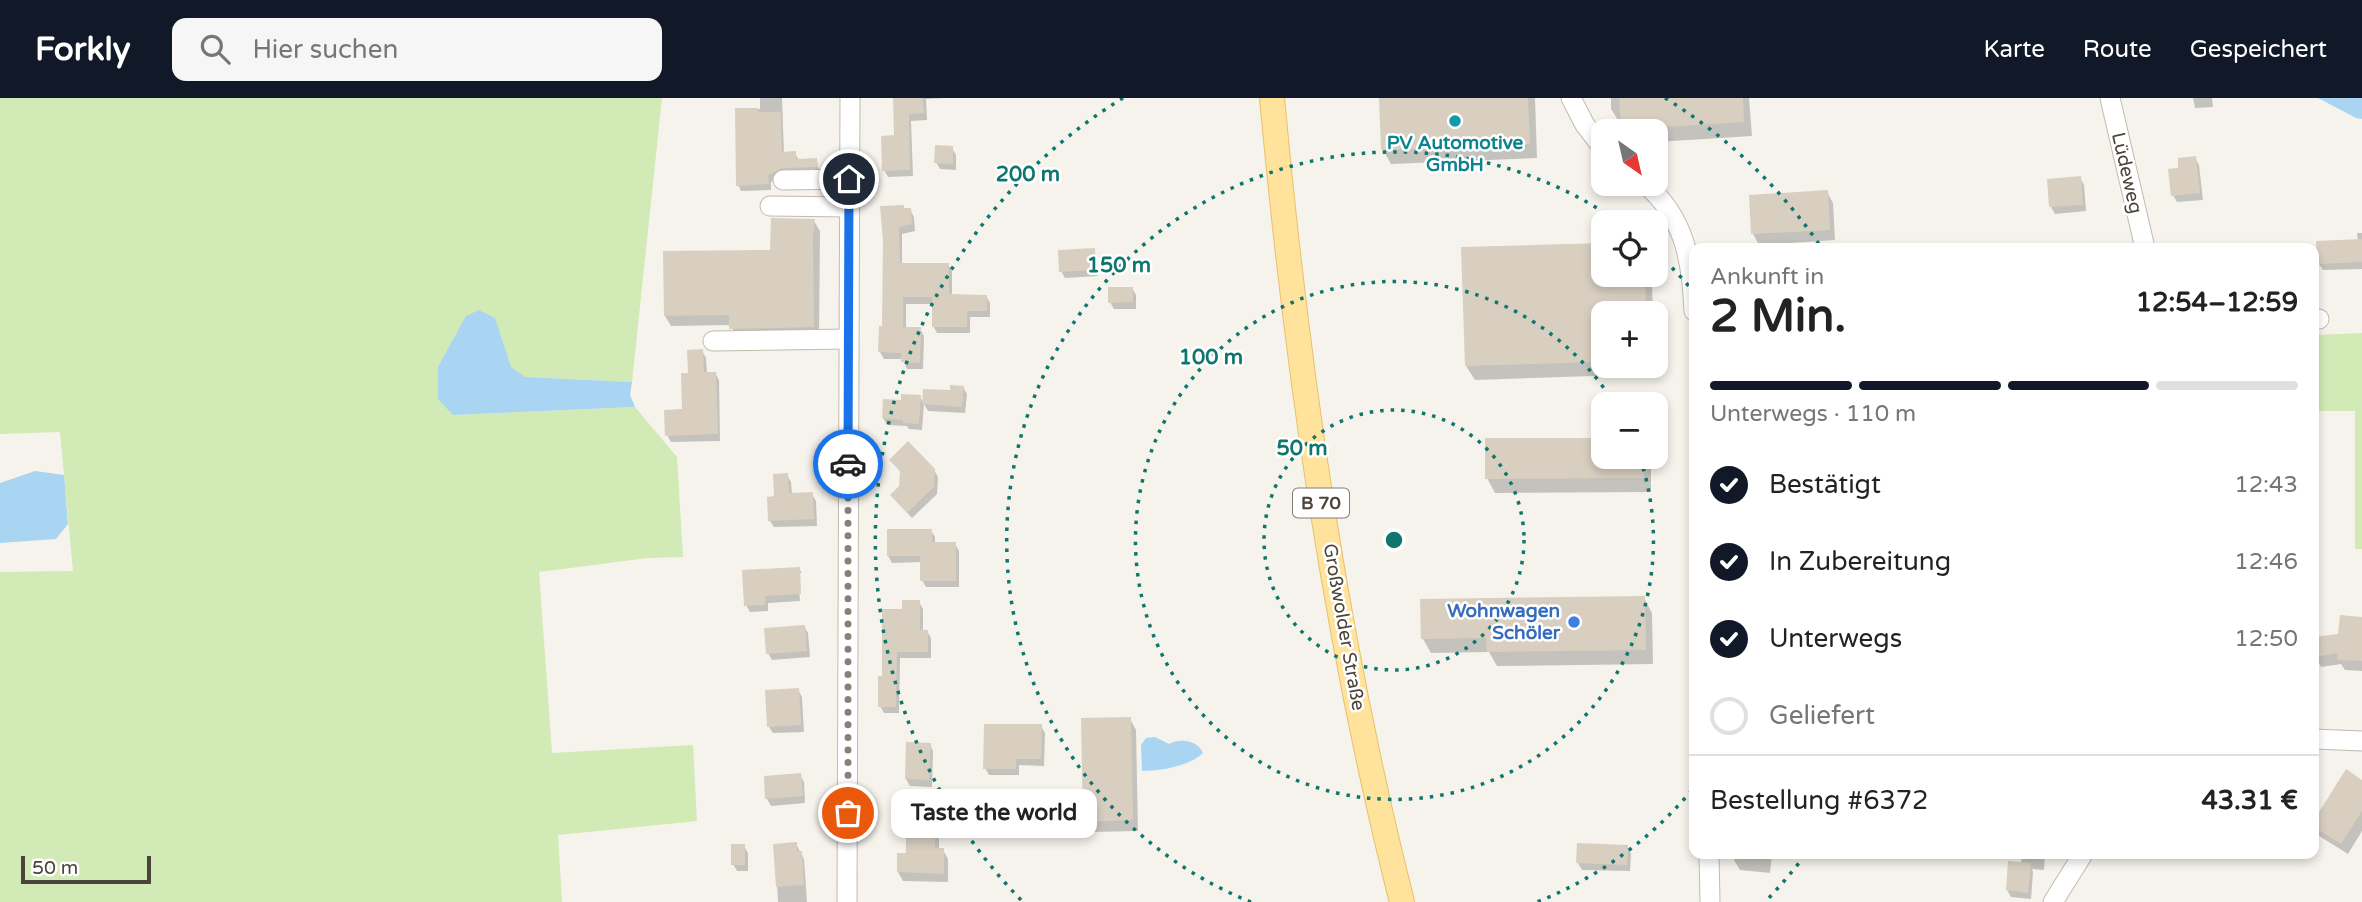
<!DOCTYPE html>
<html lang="de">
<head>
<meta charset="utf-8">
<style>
	body { margin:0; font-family:"Varela Round",sans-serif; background:#f6f6f6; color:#222; height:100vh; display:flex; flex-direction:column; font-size:26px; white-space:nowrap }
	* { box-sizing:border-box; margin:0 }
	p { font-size:23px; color:#767676 }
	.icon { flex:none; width:38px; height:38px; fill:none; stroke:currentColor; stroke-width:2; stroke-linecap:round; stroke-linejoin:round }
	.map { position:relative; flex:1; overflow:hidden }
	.drawer { position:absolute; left:1689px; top:145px; width:630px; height:616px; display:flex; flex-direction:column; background:#fff; border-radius:14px; box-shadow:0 4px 10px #0003 }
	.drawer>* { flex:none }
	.needle { width:46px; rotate:146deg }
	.buttons { position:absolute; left:1591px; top:21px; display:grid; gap:14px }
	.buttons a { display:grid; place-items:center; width:77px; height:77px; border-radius:14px; background:#fff; box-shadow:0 4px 10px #0003; font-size:35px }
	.scale { position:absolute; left:21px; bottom:18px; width:130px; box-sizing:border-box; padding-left:7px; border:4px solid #4b4439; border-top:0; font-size:19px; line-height:24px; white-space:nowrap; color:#4b4439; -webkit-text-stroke:5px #fff; paint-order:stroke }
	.pin { position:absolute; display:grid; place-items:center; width:60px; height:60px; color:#fff; margin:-30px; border:4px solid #fff; border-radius:50%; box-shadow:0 2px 7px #0007 }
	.courier { position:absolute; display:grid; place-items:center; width:70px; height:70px; margin:-35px; border:5px solid #1a73e8; border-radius:50%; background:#fff; color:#222; box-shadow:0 2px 9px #0007 }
	.bubble { position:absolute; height:49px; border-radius:14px; background:#fff; box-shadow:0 4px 10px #0003; font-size:23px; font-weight:700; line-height:49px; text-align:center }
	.overview em { font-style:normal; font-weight:700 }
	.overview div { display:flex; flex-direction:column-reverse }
	.overview { display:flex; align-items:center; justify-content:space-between; height:119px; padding:0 21px }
	h1 { font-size:46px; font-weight:700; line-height:52px }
	.bar { display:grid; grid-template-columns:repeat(4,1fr); gap:10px 7px; align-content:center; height:84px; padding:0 21px }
	.bar i { height:9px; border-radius:5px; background:#e0e0e0 }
	.bar .current { background:#111827 }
	.bar p { grid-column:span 4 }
	.line { display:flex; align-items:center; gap:18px; padding:0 21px; border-top:2px solid #e0e0e0 }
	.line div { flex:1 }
	ol { padding:0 21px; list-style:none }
	li { display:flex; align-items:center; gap:21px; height:77px }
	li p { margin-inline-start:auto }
	li .icon { padding:7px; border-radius:50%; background:#111827; color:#fff; stroke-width:4 }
	li:last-child { color:#767676 }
	li i { width:38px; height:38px; border:4px solid #e0e0e0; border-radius:50% }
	header { display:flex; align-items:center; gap:42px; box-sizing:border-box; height:98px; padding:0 35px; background:#111827; color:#fff }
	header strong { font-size:33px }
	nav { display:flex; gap:38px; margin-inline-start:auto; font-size:24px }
	.search { width:490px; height:63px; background:#f6f6f6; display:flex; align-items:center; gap:18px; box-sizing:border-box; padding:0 24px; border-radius:14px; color:#767676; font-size:26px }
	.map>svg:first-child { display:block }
</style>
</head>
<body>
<header>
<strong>Forkly</strong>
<div class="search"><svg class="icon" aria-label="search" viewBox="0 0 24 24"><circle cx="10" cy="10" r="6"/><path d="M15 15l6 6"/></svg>Hier suchen</div>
<nav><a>Karte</a><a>Route</a><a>Gespeichert</a></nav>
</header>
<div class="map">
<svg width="2362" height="804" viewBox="0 0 2362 804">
	<rect width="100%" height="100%" fill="#f6f3ec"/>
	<g fill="#d2eab5">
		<polygon points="0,0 662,0 632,284 525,279 454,317 635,309 677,359 683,459 648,460 539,474 552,655 693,647 697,723 558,737 562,804 0,804 0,474 73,473 60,334 0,336"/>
		<polygon points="2362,235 2362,451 2355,451 2355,313 2314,313 2314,237"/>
	</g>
	<g fill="#a9d4f2">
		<polygon points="2318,0 2362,0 2362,21 2356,20"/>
		<polygon points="479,212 495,220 511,269 525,279 632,284 630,297 635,309 453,317 438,301 438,269 466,218"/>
		<polygon points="35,373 64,377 68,426 56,441 0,445 0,385"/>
		<path d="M 1155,639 L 1169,646 C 1180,640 1198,642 1203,655 C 1190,668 1160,673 1142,673 L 1141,647 L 1146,640 Z"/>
	</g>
	<g fill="#0003">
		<polygon points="760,0 782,0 784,56 795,55 798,61 816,62 820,75 786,76 771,84 771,92 741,93 738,87 737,12 760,11"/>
		<polygon points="895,0 945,0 926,1 927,22 911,23 913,78 888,79 884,72 896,39"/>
		<polygon points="1381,0 1535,0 1537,60 1391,66 1383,52"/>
		<polygon points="1611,0 1749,0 1752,38 1656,44 1656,33 1624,33 1622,25 1620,25 1611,11"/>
		<polygon points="2193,0 2212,0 2213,9 2195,10"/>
		<polygon points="952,50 956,57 956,72 940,71 936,64"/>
		<polygon points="2195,60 2199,67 2203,102 2177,104 2173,97 2180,71"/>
		<polygon points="2080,80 2084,87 2086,113 2055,116 2051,109 2049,82"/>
		<polygon points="1827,94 1833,105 1835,142 1759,147 1753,136"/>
		<polygon points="905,112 910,112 914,119 915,133 902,136 902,167 948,166 952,173 952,198 986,198 990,205 990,219 970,219 970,235 937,235 933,228 934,206 906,206 906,231 920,231 924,238 923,271 907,271 903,261 884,261 880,254 884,230 884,142"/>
		<polygon points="814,123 820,133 819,239 737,240 731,227 671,228 665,218 772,153"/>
		<polygon points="2357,135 2362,135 2362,171 2323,172 2319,166 2358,143"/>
		<polygon points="1603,147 1603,177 1646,177 1652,187 1653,215 1603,215 1603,268 1655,268 1655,276 1475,282 1466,268"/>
		<polygon points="1094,152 1097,159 1098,178 1065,180 1061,173"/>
		<polygon points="1132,190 1136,197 1136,211 1114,211 1110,204"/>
		<polygon points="702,253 706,260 707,276 715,275 719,282 720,343 671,344 667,337 684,313 690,277"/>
		<polygon points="963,289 967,296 965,315 928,313 924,306 922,332 909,331 907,328 887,327 883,320 902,304 920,299 924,306"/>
		<polygon points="1603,342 1603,359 1651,359 1651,394 1495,395 1487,380"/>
		<polygon points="892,362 934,372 938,379 937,396 912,420 892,397 901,389 901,375"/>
		<polygon points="787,377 791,384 792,397 812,396 816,403 817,428 774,429 770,423 775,400"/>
		<polygon points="931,433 935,439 935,446 955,446 959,453 959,489 926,489 922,482 922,464 892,465 888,458"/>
		<polygon points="799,471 802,475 798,475 800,503 768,505 768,513 750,514 746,507"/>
		<polygon points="1644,500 1652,515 1653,566 1497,568 1489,554 1431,555 1423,541"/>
		<polygon points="919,504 923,511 923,533 927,533 931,540 931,560 900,560 899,615 884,615 880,608 884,580 903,513"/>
		<polygon points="2362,521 2362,573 2345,572 2341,566 2321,569 2315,559 2314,541 2340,537"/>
		<polygon points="804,528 808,535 810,559 772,562 768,555"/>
		<polygon points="798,592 802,599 804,634 773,635 769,629"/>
		<polygon points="1130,621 1136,632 1138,733 1091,734 1085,723"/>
		<polygon points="1041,628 1045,635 1044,668 1019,667 1019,677 989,677 985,670"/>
		<polygon points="930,646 933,653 932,689 910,688 906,681"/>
		<polygon points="2346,674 2362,684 2362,733 2348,756 2319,738 2314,728"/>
		<polygon points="800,677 804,684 805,705 771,708 767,701 765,680"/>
		<polygon points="934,710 939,718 939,752 943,752 948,761 948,784 903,783 898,774"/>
		<polygon points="796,746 804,761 807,804 778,804 775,747"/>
		<polygon points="744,748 748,755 748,773 737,773 733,766"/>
		<polygon points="1627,749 1631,756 1630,773 1582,772 1578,765"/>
		<polygon points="1734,756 1772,756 1770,775 1740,772 1734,762"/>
		<polygon points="2022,756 2045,757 2044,772 2032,771 2033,774 2031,801 2011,799 2007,792 2021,766"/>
	</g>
	<g fill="#d8cfc1">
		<polygon points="893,0 923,0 924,15 909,16 910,72 882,73 881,38 894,37"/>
		<polygon points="1379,0 1528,0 1530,46 1381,52"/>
		<polygon points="1619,0 1743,0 1744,24 1621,32"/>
		<polygon points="735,10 758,10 758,14 781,14 782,54 796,53 796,61 817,60 818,69 782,70 768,77 769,86 736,88"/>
		<polygon points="935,47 953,48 953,66 934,65"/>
		<polygon points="2196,58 2200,95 2171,98 2168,71 2178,70 2178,60"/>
		<polygon points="2081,78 2083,107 2049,109 2047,81"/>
		<polygon points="1828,92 1830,132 1751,136 1749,97"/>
		<polygon points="904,107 904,110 911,110 912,126 899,129 900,165 949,165 949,196 987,197 987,213 967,213 967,229 932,229 932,199 903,199 903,229 921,229 920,265 901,264 901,255 878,254 879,228 882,228 883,143 880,108"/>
		<polygon points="771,120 815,121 813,139 814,229 729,231 729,217 664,218 663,153 770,152"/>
		<polygon points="2362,141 2362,164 2317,166 2316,143"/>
		<polygon points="1603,145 1603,177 1645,177 1646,215 1603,215 1603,264 1465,268 1461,149"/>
		<polygon points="1095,150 1095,172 1059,174 1058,152"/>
		<polygon points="1108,189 1133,189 1133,204 1108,205"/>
		<polygon points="703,251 704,274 716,274 718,336 665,338 664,312 682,311 681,275 688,275 687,252"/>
		<polygon points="950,287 964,288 962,309 922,306 923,291 950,292"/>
		<polygon points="901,296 921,297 919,326 903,325 903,322 882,320 883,301 901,302"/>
		<polygon points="1485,340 1603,340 1603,359 1644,359 1644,380 1485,381"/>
		<polygon points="908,343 935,371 934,389 907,415 890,397 899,388 900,373 889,362"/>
		<polygon points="788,375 789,395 813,394 814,421 768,423 767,399 774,398 773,376"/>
		<polygon points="887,431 932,431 932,444 956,444 956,483 920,483 920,458 887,458"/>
		<polygon points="800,469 801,496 765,498 765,507 744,508 742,472"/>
		<polygon points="1645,498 1646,552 1487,554 1486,540 1421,541 1420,501"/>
		<polygon points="902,502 920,502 920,532 928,532 928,554 897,554 896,609 878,609 878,578 882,578 882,511 902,511"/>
		<polygon points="2340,517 2362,519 2362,563 2337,562 2338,555 2314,559 2314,539 2338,536"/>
		<polygon points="805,527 807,553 766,556 764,530"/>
		<polygon points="799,590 801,627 767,629 765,592"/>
		<polygon points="1131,619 1133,722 1083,724 1081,620"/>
		<polygon points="984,626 1042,626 1041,661 1016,661 1016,671 983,671"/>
		<polygon points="906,644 931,645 929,682 905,681"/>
		<polygon points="2346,671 2362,682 2362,713 2341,746 2314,729 2314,722"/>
		<polygon points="801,675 803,698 765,701 764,678"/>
		<polygon points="906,708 935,708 935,750 944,750 944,776 897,774 897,755 906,755"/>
		<polygon points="797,744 797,753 802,753 804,787 776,789 773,746"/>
		<polygon points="1577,745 1628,747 1627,767 1576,765"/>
		<rect x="731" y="746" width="14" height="21"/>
		<polygon points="2008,763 2031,765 2028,795 2006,792"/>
	</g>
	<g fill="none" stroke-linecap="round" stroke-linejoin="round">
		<defs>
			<g id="minor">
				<polyline points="1571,0 1585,27 1603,50"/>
				<polyline points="2110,0 2145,150"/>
				<polyline points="783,82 849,81"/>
				<path d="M 1645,86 C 1685,119 1692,164 1694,213"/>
				<polyline points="770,108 849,109"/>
				<polyline points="2314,221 2319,221"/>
				<polyline points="713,243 848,241"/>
				<polyline points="2314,641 2362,643"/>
				<polyline points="1709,756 1710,804"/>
				<polyline points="847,804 850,0"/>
				<polyline points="2053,804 2083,756"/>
			</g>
			<path id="major" d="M 1272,0 C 1297,270 1335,540 1402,804"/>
		</defs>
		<use href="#minor" stroke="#c2bbae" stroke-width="21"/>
		<use href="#major" stroke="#e6c16a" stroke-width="26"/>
		<use href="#minor" stroke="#fff" stroke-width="19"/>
		<use href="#major" stroke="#ffe39c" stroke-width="24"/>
	</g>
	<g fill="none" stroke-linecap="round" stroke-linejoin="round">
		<polyline stroke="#878178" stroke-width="7" stroke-dasharray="0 12.6" points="848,715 848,366"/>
		<polyline stroke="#1a73e8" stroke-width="9" points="848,366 849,81"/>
	</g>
	<g fill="none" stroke="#0f766e" stroke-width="3.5" stroke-dasharray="3.5 7">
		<circle cx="1394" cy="442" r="130"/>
		<path d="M1640 360A259 259 0 1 1 1614 305"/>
		<path d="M1692 692A389 389 0 0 1 1537 804M1251 804A389 389 0 1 1 1617 123M1657 155A389 389 0 0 1 1692 192"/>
		<path d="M1805 757A518 518 0 0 1 1767 802M1021 802A518 518 0 0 1 1123 0M1665 0A518 518 0 0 1 1821 149"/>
	</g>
	<circle fill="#0f9aa8" stroke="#fff" stroke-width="2.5" cx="1455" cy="23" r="7"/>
	<circle fill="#3f7fe0" stroke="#fff" stroke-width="2.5" cx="1574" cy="524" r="7"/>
	<g text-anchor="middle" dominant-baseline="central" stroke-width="5" stroke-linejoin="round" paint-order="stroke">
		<rect fill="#fff" stroke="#817c74" stroke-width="2" x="1293" y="390.5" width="56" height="29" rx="5"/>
		<g font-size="18" font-weight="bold" fill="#4b4439">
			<text x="1321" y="405">B 70</text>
		</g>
		<g font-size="19" font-weight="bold" fill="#0d838f" stroke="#fff">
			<text x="1455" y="45">PV Automotive<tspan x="1455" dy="22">GmbH</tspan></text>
		</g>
		<g font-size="19" fill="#4b4439" stroke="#fff">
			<text transform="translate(2127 75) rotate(77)">Lüdeweg</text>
			<text transform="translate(1344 529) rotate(80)">Großwolder Straße</text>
		</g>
		<g font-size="19" font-weight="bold" fill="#366cbe" stroke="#fff" text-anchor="end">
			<text x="1560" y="513">Wohnwagen<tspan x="1560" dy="22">Schöler</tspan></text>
		</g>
	</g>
	<circle cx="1394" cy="442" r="10" fill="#0f766e" stroke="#fff" stroke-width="3.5"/>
	<g font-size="21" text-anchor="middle" font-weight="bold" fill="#0f766e" stroke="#fff" stroke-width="5" stroke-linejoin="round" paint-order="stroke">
		<text x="1028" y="83">200 m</text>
		<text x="1119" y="174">150 m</text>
		<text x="1211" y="266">100 m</text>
		<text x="1302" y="357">50 m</text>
	</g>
</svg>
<div class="buttons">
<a><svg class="needle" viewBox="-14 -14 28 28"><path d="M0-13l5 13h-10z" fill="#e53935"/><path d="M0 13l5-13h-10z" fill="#767676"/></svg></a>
<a><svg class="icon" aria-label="locate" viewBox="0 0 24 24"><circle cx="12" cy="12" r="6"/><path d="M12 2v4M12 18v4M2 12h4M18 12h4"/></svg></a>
<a>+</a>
<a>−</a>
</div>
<div class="scale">50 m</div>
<div class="pin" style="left:848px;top:715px;background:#ea580c"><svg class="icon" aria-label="bag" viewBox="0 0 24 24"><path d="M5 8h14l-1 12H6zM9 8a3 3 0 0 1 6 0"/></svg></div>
<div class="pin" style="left:849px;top:81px;background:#1f2937"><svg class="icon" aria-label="home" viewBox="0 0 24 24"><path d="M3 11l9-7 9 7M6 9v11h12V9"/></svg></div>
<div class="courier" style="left:848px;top:366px"><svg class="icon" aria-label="car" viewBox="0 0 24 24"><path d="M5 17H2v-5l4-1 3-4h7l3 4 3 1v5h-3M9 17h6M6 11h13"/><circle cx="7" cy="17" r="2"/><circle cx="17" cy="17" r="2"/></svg></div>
<div class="bubble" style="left:891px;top:691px;width:206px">Taste the world</div>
<section class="drawer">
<div class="overview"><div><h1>2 Min.</h1><p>Ankunft in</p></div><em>12:54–12:59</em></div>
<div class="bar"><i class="current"></i><i class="current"></i><i class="current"></i><i></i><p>Unterwegs · 110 m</p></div>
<ol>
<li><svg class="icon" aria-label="check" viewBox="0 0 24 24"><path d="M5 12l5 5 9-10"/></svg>Bestätigt<p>12:43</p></li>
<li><svg class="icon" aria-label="check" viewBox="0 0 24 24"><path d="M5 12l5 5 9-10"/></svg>In Zubereitung<p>12:46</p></li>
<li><svg class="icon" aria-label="check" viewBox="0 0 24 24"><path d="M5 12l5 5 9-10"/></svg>Unterwegs<p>12:50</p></li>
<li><i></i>Geliefert</li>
</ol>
<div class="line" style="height:91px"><div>Bestellung #6372</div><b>43.31 €</b></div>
</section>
</div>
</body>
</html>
